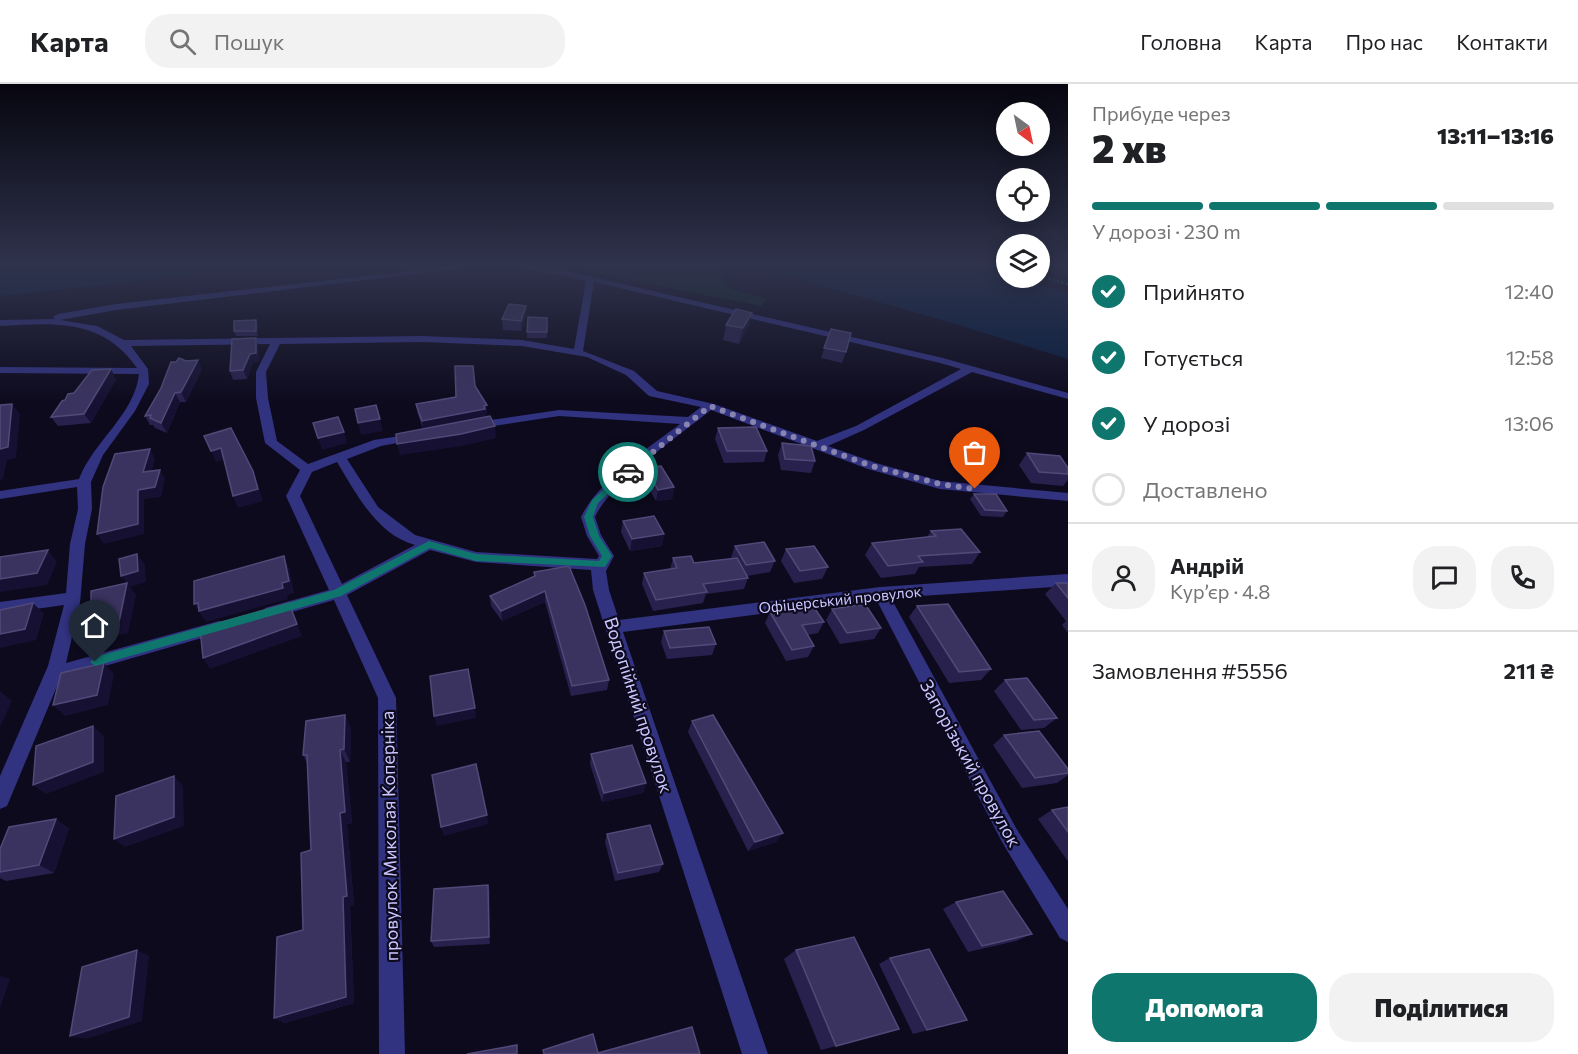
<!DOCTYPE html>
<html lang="uk">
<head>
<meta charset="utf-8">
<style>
	body { margin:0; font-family:Commissioner,sans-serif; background:#f2f2f2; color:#202124; height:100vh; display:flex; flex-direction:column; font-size:22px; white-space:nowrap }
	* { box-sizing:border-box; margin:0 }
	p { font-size:20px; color:#757577 }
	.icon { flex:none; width:33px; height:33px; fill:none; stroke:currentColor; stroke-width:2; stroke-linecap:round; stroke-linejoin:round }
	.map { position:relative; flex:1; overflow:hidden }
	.sheet { display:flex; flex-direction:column; background:#fff; width:510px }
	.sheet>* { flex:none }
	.needle { width:39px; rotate:147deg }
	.fabs { position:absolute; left:996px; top:18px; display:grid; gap:12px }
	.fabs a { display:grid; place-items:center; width:54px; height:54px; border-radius:50%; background:#fff; box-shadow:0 3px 15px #0003; font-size:30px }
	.pin { position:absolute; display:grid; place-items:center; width:51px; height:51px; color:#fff; margin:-62px -26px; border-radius:50% 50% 50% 0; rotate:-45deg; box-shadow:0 0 6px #0007 }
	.pin .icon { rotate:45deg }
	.courier { position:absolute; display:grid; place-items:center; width:60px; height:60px; margin:-30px; border:4px solid #0f766e; border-radius:50%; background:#fff; color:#222; box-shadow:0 2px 8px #0007 }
	.summary em { font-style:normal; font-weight:800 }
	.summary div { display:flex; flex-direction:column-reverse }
	.summary { display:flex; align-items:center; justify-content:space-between; height:102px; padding:0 24px }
	h1 { font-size:39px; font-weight:800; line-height:45px }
	.bar { display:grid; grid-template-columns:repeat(4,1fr); gap:9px 6px; align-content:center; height:72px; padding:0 24px }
	.bar i { height:8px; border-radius:4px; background:#e0e0e0 }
	.bar .current { background:#0f766e }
	.bar p { grid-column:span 4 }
	.line { display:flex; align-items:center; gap:15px; padding:0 24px; border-top:2px solid #e0e0e0 }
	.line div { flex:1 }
	.round { display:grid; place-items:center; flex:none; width:63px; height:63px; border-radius:24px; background:#f2f2f2 }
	ol { padding:0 24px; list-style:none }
	li { display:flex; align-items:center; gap:18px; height:66px }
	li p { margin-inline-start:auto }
	li .icon { padding:6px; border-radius:50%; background:#0f766e; color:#fff; stroke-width:4 }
	li:last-child { color:#757577 }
	li i { width:33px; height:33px; border:3px solid #e0e0e0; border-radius:50% }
	.action { display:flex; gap:12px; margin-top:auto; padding:12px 24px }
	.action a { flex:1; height:69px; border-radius:24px; background:#0f766e; color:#fff; font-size:24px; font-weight:800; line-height:69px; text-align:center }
	.action a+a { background:#f2f2f2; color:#202124 }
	header { display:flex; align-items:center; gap:36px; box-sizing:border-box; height:84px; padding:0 30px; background:#fff; border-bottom:2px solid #e0e0e0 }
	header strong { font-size:28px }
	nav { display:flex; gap:33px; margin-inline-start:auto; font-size:21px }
	.search { width:420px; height:54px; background:#f2f2f2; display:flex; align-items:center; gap:15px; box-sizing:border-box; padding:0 21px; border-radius:24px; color:#757577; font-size:22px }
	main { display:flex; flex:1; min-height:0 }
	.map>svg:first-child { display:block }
</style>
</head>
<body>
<header>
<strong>Карта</strong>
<div class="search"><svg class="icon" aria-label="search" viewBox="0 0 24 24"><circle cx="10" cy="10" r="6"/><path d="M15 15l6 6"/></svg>Пошук</div>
<nav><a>Головна</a><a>Карта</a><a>Про нас</a><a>Контакти</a></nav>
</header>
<main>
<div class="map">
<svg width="1068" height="970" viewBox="0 0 1068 970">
	<rect width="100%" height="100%" fill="#0d0a1d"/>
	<polygon fill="#0d2826" points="565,183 713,183 723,188 721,198 732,205 767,215 761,222"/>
	<g fill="#071e3f">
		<polygon points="0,183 223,183 159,195 0,212"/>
		<polygon points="757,183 970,183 1068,209 1068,275 949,238"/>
	</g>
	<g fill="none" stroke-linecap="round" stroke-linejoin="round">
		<polyline stroke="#24b6a6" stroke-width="2" stroke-dasharray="1.5 3" stroke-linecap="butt" points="1040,192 1068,200"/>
		<path fill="#313280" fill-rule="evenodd" d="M 445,183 L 474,183 L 116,226 L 60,236 L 97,242 L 124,256 L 423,252 L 522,256 L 574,265 L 586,197 L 518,183 L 549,183 L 943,274 L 1068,309 L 1068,315 L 972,288 L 864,346 L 828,362 L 876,379 L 940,397 L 1068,409 L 1068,417 L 940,405 L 868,385 L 711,326 C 680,351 610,399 595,433 L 601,451 L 614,472 L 606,487 L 609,506 L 619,536 L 880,503 L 1068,490 L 1068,502 L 891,514 L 1016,744 L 1068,825 L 1068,858 L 1060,854 L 1002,758 L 876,515 L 623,548 L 768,970 L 742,970 L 593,506 L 591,486 L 476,478 L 430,466 L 347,511 L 396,614 L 405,970 L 379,970 L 378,614 L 334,516 L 271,534 L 265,532 L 263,528 L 265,524 L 329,506 L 286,412 L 300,386 L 265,359 L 256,314 L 256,288 L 270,260 L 131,262 L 148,285 L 149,300 L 135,327 L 103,371 L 91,398 L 92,425 L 85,460 L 80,519 L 66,579 L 219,537 L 225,538 L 227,543 L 225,548 L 219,549 L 60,595 L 7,722 L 0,725 L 0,692 L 48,582 L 64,521 L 0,530 L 0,518 L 66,509 L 70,460 L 78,425 L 77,403 L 0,415 L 0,407 L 79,395 C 93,358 135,330 139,290 L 0,289 L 0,283 L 137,284 C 102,234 55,239 0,242 L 0,236 L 55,235 L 53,233 L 58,230 L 116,220 ZM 594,198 L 940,279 L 961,285 L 856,342 L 817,357 L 714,320 L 657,307 L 634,287 L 583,267 ZM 423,258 L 522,262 L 587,273 L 626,291 L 649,312 L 701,323 L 688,333 L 559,326 L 470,339 L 470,343 L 474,345 L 559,332 L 680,340 C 647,365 599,396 581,433 L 587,452 L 599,472 L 597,475 L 476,468 L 415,451 L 378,423 L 347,375 L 381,362 L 419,355 L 419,349 L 374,356 L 308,380 L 277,357 L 268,314 L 266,288 L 280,260 ZM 337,378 C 356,409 377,451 415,461 L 342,500 L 300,412 L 312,388 Z"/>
	</g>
	<g fill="#28214d">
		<polygon points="752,229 748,244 739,260 723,256 726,241"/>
		<polygon points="526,232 521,247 503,246 502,235"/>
		<polygon points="528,233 547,234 547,254 527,254"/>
		<polygon points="258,241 258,252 236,252 234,247"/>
		<polygon points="831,245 846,268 842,279 821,274"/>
		<polygon points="256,254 258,262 259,277 253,278 247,295 233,296 230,287"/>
		<polygon points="202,285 186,318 180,318 167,349 155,344 153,341 150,341 145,332"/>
		<polygon points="116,295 91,339 58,342 51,333 74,309"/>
		<polygon points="475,302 487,321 487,329 423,345 417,328 416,320 456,313"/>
		<polygon points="718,344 767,367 764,378 724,379 715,355"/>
		<polygon points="782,359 815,377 811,389 781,386 778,371"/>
		<polygon points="1027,369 1068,384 1068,396 1063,402 1031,399 1019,381"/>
		<polygon points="646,384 674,403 672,415 656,417 644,396"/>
		<polygon points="974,410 1007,427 1003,433 981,432 970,415"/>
		<polygon points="623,437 664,450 662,462 630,467 621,448"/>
		<polygon points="931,447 980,468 972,480 919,483 915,490 881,494 865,471 872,459 927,453"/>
		<polygon points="735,462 775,477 770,488 747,492 748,494 744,505 706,510 703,519 653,527 642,500 644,489 670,485 673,474 694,479 732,474 731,473"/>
		<polygon points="786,465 828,483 822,495 794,499 781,477"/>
		<polygon points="534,488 609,596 607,606 571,612 545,518 502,537 491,522 490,512 534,493"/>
		<polygon points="1056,499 1068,499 1068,549 1062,541 1066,537 1045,510"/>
		<polygon points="917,522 991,585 981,596 949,599 909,533"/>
		<polygon points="832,525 881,544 874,555 840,560 826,536"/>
		<polygon points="770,528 824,538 818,549 807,551 814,562 808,573 786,577 765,539"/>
		<polygon points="664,547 716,560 712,571 667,575 661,558"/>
		<polygon points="1005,596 1057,634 1044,644 1021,646 994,607"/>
		<polygon points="692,637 783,749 776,758 748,767 688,648"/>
		<polygon points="351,644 350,678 346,678 352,739 347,740 354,821 350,822 354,919 285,939 274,934 303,846 311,766 307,679 303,671"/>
		<polygon points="1004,651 1068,685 1068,691 1057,699 1022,704 993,661"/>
		<polygon points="591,670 646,699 643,709 602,718 590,680"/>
		<polygon points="1068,723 1068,776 1067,776 1038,735 1052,726"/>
		<polygon points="69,744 54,789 6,797 0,794 0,765"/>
		<polygon points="607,750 663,780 659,788 615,797 605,758"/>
		<polygon points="488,801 490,809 490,860 434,863 431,857"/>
		<polygon points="956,818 1032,850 1016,857 968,868 943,825"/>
		<polygon points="796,866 899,945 821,966 784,875"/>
		<polygon points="890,874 967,936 913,950 879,880"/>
	</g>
	<g fill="#161132">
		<polygon points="526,222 526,232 521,247 521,237"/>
		<polygon points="752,229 748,244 739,260 743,244"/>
		<polygon points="256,236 258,241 258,252 256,247"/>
		<polygon points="256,254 258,262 259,277 253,278 247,295 243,286"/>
		<polygon points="198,276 202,285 186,318 181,308"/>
		<polygon points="111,285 116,295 91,339 84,330"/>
		<polygon points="175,309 180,318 167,349 161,339"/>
		<polygon points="12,320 20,330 16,374 7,376 3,395 0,396 0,365"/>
		<polygon points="487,321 487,329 486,329 486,333 423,345 422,337"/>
		<polygon points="380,335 383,347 361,351 358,339"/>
		<polygon points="495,342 496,354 462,362 400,371 397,360"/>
		<polygon points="344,348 347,359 322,366 318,354"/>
		<polygon points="221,364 226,375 216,378 211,367"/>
		<polygon points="150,365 155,375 149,398 143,388"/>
		<polygon points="160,386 165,395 161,413 144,415 144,450 104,460 97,450 138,406"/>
		<polygon points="253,387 263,417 238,424 233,412"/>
		<polygon points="674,403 672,415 656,417 658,406"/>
		<polygon points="664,450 662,462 630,467 632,455"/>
		<polygon points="48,466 57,478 47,501 0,508 0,495"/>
		<polygon points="137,470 145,481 146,498 130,503 136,511 128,549 85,558 75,547 127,499 121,492"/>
		<polygon points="284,472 289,484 294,509 287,511 288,515 206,538 194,520 282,499"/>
		<polygon points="545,507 545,518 502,537 501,527"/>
		<polygon points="33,519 44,530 36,556 0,564 0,550"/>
		<polygon points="289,519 302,552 210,585 203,574"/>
		<polygon points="104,579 114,590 108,621 65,632 53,621"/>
		<polygon points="0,607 12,617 0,643"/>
		<polygon points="475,624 476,634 437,642 434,632"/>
		<polygon points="345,631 351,644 350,678 344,665"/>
		<polygon points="93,642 104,652 104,688 46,710 33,701"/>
		<polygon points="340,666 346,678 352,739 347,740 354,821 350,822 354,919 285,939 274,934 343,813 340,729"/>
		<polygon points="174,692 183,702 184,742 125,763 114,755"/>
		<polygon points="646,699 643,709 602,718 604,709"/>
		<polygon points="487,731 488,740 444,752 441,743"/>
		<polygon points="56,735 69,744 54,789 39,781"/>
		<polygon points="783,749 776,758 748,767 755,758"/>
		<polygon points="488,801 490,809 490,860 489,853"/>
		<polygon points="137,866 149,872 142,937 86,955 70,952"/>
		<polygon points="0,892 10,895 0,924"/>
	</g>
	<g fill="#3a3360" stroke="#504a79" stroke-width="1.5">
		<polygon points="509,220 526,222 521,237 502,235"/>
		<polygon points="736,225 752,229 743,244 726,241"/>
		<polygon points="528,233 547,234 547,248 527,248"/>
		<polygon points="256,236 256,247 234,247 234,237"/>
		<polygon points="831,245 851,249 846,268 824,264"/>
		<polygon points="256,254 256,269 250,270 243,286 230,287 232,255"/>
		<polygon points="179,274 186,277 198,276 181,308 175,309 161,339 150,334 151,331 145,332 161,304 171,278 176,278"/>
		<polygon points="455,282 473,282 475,302 487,321 484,322 485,325 422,337 416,320 456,313"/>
		<polygon points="111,285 84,330 51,333 62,317 65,316 68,310 74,309 92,286"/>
		<polygon points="12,320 8,363 0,365 0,321"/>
		<polygon points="376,321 380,335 358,339 355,325"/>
		<polygon points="490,332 495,342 461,350 397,360 396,350"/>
		<polygon points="338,333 344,348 318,354 313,339"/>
		<polygon points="756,343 767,367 727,367 718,344"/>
		<polygon points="231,344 253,387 258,405 233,412 221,364 211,367 204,352"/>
		<polygon points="782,359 811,362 815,377 785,375"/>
		<polygon points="150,365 143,388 160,386 155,403 138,406 138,440 97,450 103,403 115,370"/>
		<polygon points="1027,369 1060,372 1068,384 1068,390 1039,388"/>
		<polygon points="661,382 674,403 658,406 646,384"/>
		<polygon points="974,410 996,410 1007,427 985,426"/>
		<polygon points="654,432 664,450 632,455 623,437"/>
		<polygon points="961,445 980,468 918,472 923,478 888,482 872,459 936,452 931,447"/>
		<polygon points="764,458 775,477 746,481 735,462"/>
		<polygon points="814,462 828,483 800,487 786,465"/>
		<polygon points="48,466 37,489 0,495 0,473"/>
		<polygon points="137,470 138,487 121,492 119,475"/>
		<polygon points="284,472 289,497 282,499 283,504 199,527 198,519 194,520 194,497"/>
		<polygon points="691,472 694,479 737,474 748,494 703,500 707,508 656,516 644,489 677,484 673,474"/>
		<polygon points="569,482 585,521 609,596 572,602 545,507 501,527 490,512 535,492 534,488"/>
		<polygon points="127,499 119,538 75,547 81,526 91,524 91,507"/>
		<polygon points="1056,499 1068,499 1068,514"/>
		<polygon points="33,519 25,545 0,550 0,526"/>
		<polygon points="289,519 297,540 203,574 200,544"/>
		<polygon points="865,520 881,544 847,549 832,525"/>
		<polygon points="948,520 991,585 959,588 917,522"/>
		<polygon points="813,522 824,538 802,541 814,562 792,566 770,528"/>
		<polygon points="709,543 716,560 670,564 664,547"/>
		<polygon points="104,579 97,611 53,621 61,589"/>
		<polygon points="468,585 475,624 434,632 430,592"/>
		<polygon points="1027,594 1057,634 1034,636 1005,596"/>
		<polygon points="345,631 344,665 340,666 345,728 340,729 347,812 343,813 346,913 274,934 277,853 303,846 301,769 311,766 307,671 303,671 306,637"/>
		<polygon points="713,631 783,749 755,758 692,637"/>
		<polygon points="93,642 93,678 33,701 36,662"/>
		<polygon points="1039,647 1068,685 1068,689 1035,694 1004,651"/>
		<polygon points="632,661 646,699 604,709 591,670"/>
		<polygon points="476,680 487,731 441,743 432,691"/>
		<polygon points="174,692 174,733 114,755 116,712"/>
		<polygon points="1068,723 1068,748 1052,726"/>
		<polygon points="56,735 39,781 0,788 0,765 9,743"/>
		<polygon points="650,741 663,780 618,789 607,750"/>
		<polygon points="488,801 489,853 431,857 434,805"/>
		<polygon points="1003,807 1032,850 982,862 956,818"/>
		<polygon points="854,853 899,945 836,962 796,866"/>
		<polygon points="929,865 967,936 927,946 890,874"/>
		<polygon points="137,866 129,933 70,952 82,883"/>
		<polygon points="692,943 700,970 544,970 543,966 593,950 598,969"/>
		<polygon points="517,961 517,970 467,970"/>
	</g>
	<linearGradient id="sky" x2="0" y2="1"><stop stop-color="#070610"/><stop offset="0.57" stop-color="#2f334c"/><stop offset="1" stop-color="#2f334c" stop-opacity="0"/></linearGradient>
	<rect width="1068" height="319" fill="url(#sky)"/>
	<polygon fill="#0f766e" points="625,386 632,388 598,419 593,433 599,452 612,472 605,483 476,477 430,464 341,512 95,582 90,578 95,573 334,506 429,457 476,470 599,477 602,472 590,452 584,433 592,416"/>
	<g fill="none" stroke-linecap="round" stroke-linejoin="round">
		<polyline stroke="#8884b0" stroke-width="6" stroke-dasharray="0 10.8" points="628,388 710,322 872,382 940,400 975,405"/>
	</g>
	<g text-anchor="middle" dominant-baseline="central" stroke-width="4.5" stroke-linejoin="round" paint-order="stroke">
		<g font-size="15" fill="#cac6ff" stroke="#0d0a1d">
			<text transform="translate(840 515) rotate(-6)">Офіцерський провулок</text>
		</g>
		<g font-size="18" fill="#cac6ff" stroke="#0d0a1d">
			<text transform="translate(639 621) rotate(72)">Водопійний провулок</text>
			<text transform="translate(971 679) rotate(61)">Запорізький провулок</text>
			<text transform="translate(389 752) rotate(-91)">провулок Миколая Коперніка</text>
		</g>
	</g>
</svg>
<div class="fabs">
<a><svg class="needle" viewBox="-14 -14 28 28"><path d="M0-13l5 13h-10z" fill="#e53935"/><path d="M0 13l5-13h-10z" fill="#757577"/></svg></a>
<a><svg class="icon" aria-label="locate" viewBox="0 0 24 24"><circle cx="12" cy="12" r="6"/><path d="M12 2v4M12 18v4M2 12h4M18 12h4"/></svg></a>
<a><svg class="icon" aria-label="layers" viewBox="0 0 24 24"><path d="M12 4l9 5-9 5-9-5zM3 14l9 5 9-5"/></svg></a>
</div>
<div class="pin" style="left:975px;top:405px;background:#ea580c"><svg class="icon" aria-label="bag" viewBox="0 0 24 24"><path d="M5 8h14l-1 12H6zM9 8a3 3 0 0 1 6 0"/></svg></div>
<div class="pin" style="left:95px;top:578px;background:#1f2937"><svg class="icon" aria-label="home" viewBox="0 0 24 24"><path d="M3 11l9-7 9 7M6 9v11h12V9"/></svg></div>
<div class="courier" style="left:628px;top:388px"><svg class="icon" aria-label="car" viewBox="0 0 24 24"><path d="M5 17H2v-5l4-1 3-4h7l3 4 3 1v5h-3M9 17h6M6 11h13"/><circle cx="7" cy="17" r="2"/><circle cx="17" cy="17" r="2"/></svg></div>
</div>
<section class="sheet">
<div class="summary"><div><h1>2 хв</h1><p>Прибуде через</p></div><em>13:11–13:16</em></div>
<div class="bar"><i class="current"></i><i class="current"></i><i class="current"></i><i></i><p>У дорозі · 230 m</p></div>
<ol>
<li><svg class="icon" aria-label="check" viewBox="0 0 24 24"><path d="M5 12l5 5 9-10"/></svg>Прийнято<p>12:40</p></li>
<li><svg class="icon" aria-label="check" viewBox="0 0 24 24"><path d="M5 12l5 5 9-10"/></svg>Готується<p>12:58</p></li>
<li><svg class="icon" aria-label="check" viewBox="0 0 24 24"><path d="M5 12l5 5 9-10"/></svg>У дорозі<p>13:06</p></li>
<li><i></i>Доставлено</li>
</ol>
<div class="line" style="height:108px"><a class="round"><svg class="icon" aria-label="person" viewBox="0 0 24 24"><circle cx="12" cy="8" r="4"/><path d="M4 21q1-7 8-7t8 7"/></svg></a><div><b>Андрій</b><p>Кур’єр · 4.8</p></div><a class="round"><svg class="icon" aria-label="chat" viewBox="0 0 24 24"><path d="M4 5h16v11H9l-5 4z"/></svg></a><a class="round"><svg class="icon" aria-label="phone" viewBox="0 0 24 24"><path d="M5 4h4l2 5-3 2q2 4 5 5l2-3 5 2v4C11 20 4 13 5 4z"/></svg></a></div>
<div class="line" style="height:78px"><div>Замовлення #5556</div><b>211 ₴</b></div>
<div class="action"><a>Допомога</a><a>Поділитися</a></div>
</section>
</main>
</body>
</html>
